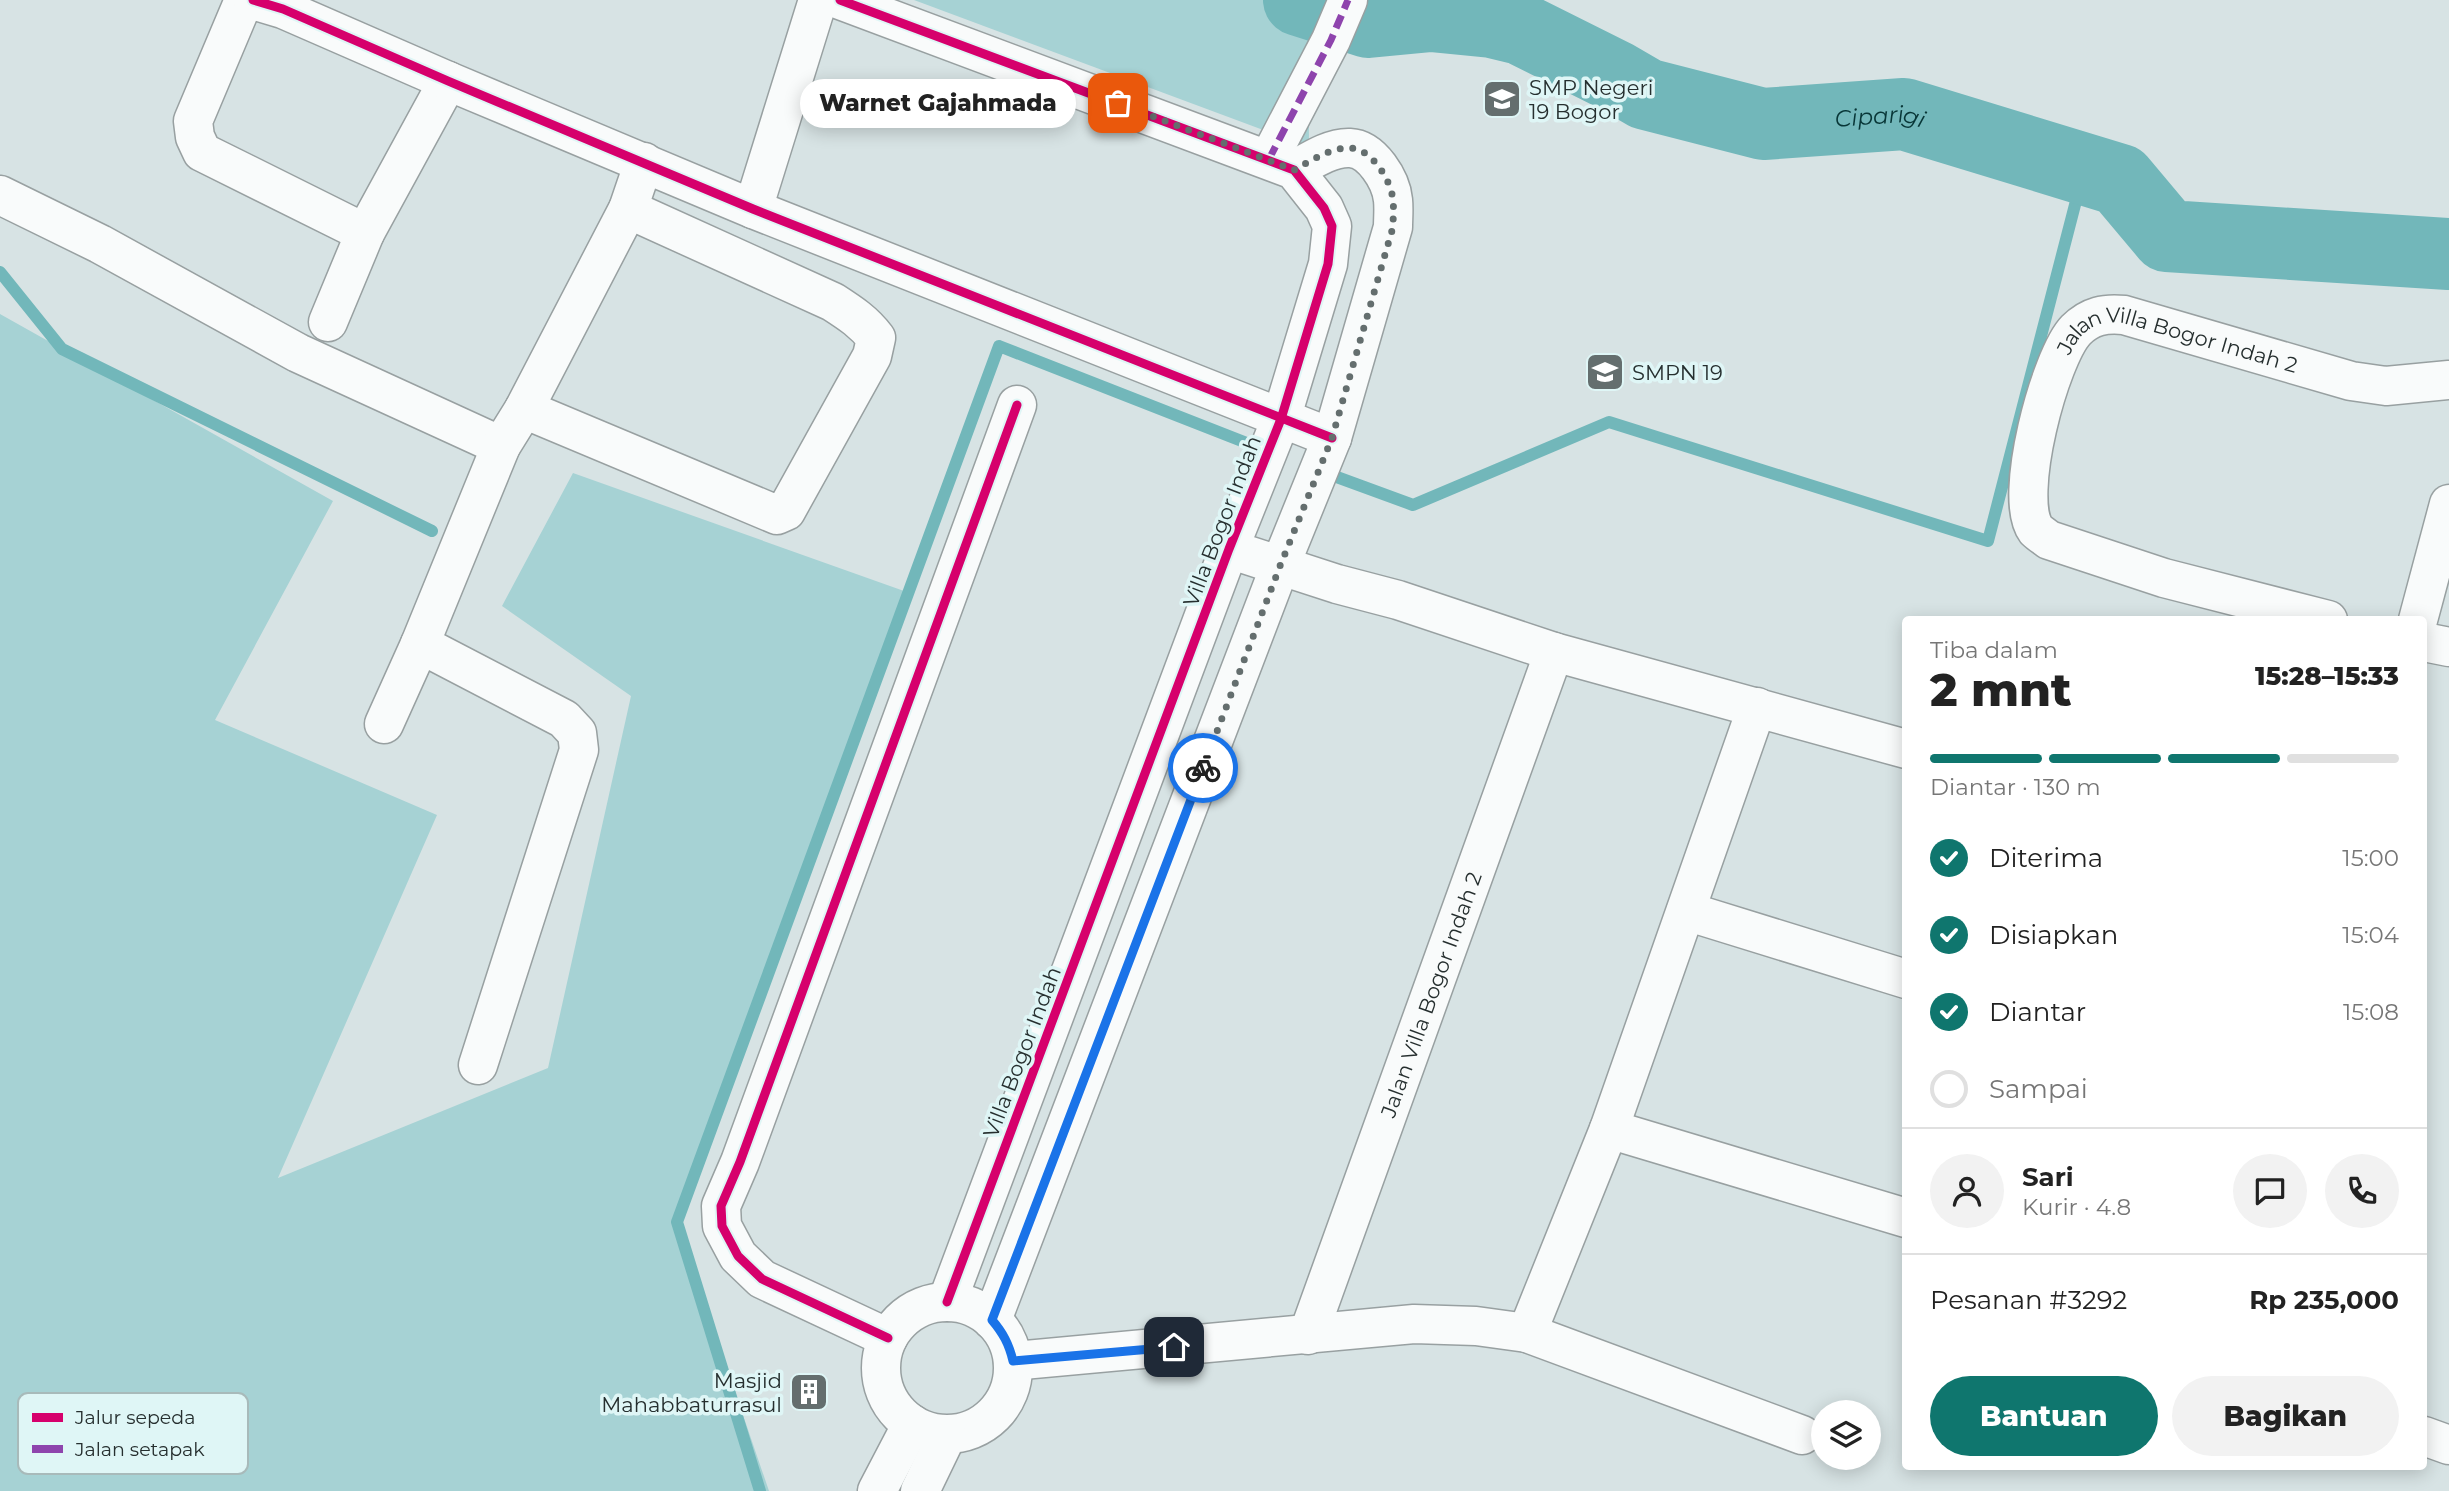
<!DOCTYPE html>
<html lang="id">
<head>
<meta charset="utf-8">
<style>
	body { margin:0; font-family:Montserrat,sans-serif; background:#f2f2f2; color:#222; height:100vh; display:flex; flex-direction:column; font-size:26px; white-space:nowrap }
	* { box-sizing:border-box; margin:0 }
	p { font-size:23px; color:#767676 }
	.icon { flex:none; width:38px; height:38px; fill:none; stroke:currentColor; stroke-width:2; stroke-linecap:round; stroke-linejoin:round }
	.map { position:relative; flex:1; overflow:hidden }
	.details { position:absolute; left:1902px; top:616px; width:525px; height:854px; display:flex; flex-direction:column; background:#fff; border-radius:7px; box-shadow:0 4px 18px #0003 }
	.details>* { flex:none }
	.controls { position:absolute; left:1811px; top:1400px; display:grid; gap:14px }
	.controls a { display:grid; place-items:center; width:70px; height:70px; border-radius:50%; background:#fff; box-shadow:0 4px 18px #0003; font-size:35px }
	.pin { position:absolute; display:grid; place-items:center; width:60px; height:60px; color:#fff; margin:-30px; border-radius:14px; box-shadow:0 4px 10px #0006 }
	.courier { position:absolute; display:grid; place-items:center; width:70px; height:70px; margin:-35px; border:5px solid #1a73e8; border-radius:50%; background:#fff; color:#222; box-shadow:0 2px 9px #0007 }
	.bubble { position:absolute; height:49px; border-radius:24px; background:#fff; box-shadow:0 4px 18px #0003; font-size:23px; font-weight:800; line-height:49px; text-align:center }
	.summary em { font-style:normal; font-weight:800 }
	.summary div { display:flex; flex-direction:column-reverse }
	.summary { display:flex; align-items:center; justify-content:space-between; height:119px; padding:0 28px }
	h1 { font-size:46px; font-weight:800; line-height:52px }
	.bar { display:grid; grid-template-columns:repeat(4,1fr); gap:10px 7px; align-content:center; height:84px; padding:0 28px }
	.bar i { height:9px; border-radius:5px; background:#e0e0e0 }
	.bar .selected { background:#0f766e }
	.bar p { grid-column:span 4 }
	.line { display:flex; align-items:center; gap:18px; padding:0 28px; border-top:2px solid #e0e0e0 }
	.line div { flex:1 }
	.round { display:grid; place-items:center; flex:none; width:74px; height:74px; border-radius:37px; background:#f2f2f2 }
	ol { padding:0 28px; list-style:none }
	li { display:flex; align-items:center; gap:21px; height:77px }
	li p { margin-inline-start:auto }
	li .icon { padding:7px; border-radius:50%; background:#0f766e; color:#fff; stroke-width:4 }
	li:last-child { color:#767676 }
	li i { width:38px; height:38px; border:4px solid #e0e0e0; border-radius:50% }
	.button { display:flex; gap:14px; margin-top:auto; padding:14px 28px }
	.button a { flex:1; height:80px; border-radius:42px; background:#0f766e; color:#fff; font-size:28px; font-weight:800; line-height:80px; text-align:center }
	.button a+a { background:#f2f2f2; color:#222 }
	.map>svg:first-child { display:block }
</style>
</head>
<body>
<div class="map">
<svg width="2449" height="1491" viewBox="0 0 2449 1491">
	<rect width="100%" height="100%" fill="#d7e3e4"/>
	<g fill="#a6d2d4">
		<polygon points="914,0 1305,0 1308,4 1309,147"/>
		<polygon points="0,314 333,501 215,720 437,815 278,1178 548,1068 631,696 502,606 573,473 904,591 677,1222 769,1491 0,1491"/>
	</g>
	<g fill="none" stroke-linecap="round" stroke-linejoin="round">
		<g stroke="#72b7ba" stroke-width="12">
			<polyline points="0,272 62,349 432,531"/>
			<polyline points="1334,476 1413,505 1609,422 1988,541 2084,170"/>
			<polyline points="760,1491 677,1222 999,346 1257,447"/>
		</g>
		<path stroke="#72b7ba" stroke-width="72" id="s1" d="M 1299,0 L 1368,22 L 1431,16 L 1492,22 L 1521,29 L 1615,76 L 1646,94 L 1763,124 L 1904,114 L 2120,180 L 2167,236 L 2449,254"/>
		<defs>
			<g id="street">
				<polyline points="244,0 193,121 195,137 202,152 365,233 448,81"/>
				<polyline points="253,0 283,9 448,81 753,209 1332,438"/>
				<polyline points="1269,159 1331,40 1348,0"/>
				<polyline points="0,195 100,244 298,353 501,446"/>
				<polyline points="753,209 818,0"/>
				<polyline points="328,322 365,233"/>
				<path d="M 524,409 L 777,515 L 786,511 L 872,356 L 876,338 C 864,322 850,313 833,302 L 628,209"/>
				<polyline points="1229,549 1337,584 1398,600 1554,652 1906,749"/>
				<path id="s2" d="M 2328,620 L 2164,578 L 2049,540 C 2045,537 2039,533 2036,530 C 2012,498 2050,357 2076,330 C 2090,316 2105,313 2124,315 L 2351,381 L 2386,386 L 2449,380"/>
				<polyline points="2418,620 2449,504"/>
				<polyline points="2424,642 2449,647"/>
				<polyline points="384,724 420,644"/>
				<polyline points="1686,911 1906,979"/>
				<polyline points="478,1065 579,750 577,733 564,719 420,644 501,446 524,409 628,209 644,162"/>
				<polyline points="1609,1129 1906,1218"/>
				<polyline points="1527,1333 1609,1129 1757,707"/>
				<path id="s3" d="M 1308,1335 L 1554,652"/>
				<polyline points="888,1338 762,1279 738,1256 722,1226 721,1206 740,1162 1017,405"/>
				<polyline points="1013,1361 1414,1324 1476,1326 1527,1333 1802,1435"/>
				<polyline points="2424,1436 2449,1445"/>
			</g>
			<g id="secondary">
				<polyline points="840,0 1294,170 1324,208 1332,226 1328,264 1281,419 1229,549 947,1302"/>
				<circle cx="947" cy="1368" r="66"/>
				<path d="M 992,1320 L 1280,566 L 1332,438 L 1393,227 C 1393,218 1394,209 1393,200 C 1391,180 1372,149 1350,148 C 1331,147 1310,161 1294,170"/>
				<polyline points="877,1491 912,1424"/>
				<polyline points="920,1491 947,1435"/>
			</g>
		</defs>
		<use href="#street" stroke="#98a0a1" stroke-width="41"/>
		<use href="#secondary" stroke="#98a0a1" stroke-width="41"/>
		<use href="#street" stroke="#f9fbfb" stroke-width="38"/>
		<use href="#secondary" stroke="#f9fbfb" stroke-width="38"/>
		<polyline stroke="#8e44ad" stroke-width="7" stroke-dasharray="14 7" stroke-linecap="butt" points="1269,159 1331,40 1348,0"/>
		<defs>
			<g id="cycleway">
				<polyline points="253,0 283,9 448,81 753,209 1332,438"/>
				<polyline points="840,0 1294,170 1324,208 1332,226 1328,264 1281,419 1229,549 947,1302"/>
				<polyline points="888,1338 762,1279 738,1256 722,1226 721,1206 740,1162 1017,405"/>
			</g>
		</defs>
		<use href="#cycleway" stroke="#dff6f6" stroke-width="13"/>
		<use href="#cycleway" stroke="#d6006c" stroke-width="9"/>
	</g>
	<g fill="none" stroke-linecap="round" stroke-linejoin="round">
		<path stroke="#646e6e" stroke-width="7" stroke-dasharray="0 12.6" d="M 1118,103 L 1294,170 C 1311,161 1331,147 1350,148 C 1372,149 1391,180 1393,200 C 1394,209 1393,218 1393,227 L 1332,438 L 1280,566 L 1203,768"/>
		<path stroke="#1a73e8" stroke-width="9" d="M 1174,1347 L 1013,1361 C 1009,1344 1003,1333 992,1320 L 1203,768"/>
	</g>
	<defs>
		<symbol id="school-square" viewBox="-11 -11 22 22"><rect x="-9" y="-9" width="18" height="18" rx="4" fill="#646e6e" stroke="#dff6f6"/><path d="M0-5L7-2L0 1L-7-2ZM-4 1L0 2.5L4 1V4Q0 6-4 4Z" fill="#fff"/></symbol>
		<symbol id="building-square" viewBox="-11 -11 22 22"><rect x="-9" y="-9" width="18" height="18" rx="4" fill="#646e6e" stroke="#dff6f6"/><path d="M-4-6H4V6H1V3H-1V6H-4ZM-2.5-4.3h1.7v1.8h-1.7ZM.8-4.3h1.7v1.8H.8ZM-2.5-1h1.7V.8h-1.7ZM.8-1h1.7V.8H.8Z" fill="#fff"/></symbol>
	</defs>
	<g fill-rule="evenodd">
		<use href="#school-square" x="1480" y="77" width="44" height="44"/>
		<use href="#school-square" x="1583" y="350" width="44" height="44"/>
		<use href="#building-square" x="787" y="1370" width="44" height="44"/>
	</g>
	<g text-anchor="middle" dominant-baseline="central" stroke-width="7" stroke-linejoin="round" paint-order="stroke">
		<g font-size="21" fill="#262f2f" stroke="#dff6f6" text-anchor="start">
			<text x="1529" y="87">SMP Negeri<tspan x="1529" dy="24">19 Bogor</tspan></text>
			<text x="1632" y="372">SMPN 19</text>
			<text x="782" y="1380" text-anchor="end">Masjid<tspan x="782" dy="24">Mahabbaturrasul</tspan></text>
		</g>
		<g font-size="21" fill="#262f2f" stroke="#dff6f6">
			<text stroke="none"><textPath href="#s2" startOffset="620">Jalan Villa Bogor Indah 2</textPath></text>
			<text transform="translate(1222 521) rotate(-69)">Villa Bogor Indah</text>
			<text stroke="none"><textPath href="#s3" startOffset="362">Jalan Villa Bogor Indah 2</textPath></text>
			<text transform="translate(1022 1052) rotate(-69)">Villa Bogor Indah</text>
		</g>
		<g font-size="23" font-style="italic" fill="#083637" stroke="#dff6f6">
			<text stroke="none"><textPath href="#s1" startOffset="606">Ciparigi</textPath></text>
		</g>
	</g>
	<rect x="18" y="1393" width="230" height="81" rx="10" fill="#dff6f6" stroke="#a8baba" stroke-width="2"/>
	<rect x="32" y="1413" width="31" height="9" fill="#d6006c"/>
	<rect x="32" y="1445" width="31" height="8" fill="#8e44ad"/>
	<g font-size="19" fill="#262f2f">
		<text x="75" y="1424">Jalur sepeda</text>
		<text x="75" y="1456">Jalan setapak</text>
	</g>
</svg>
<div class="controls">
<a><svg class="icon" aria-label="layers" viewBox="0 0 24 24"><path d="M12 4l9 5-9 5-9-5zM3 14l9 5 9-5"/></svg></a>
</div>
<div class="pin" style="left:1118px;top:103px;background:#ea580c"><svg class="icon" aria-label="bag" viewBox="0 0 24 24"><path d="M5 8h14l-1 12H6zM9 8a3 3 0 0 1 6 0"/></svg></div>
<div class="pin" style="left:1174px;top:1347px;background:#1f2937"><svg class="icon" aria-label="home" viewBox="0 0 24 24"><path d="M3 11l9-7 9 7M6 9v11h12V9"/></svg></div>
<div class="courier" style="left:1203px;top:768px"><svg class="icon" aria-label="bike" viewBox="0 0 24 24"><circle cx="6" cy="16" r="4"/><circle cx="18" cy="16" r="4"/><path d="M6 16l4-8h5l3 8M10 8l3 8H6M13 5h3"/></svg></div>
<div class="bubble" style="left:800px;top:79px;width:276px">Warnet Gajahmada</div>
<section class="details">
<div class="summary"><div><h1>2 mnt</h1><p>Tiba dalam</p></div><em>15:28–15:33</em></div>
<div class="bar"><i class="selected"></i><i class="selected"></i><i class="selected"></i><i></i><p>Diantar · 130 m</p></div>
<ol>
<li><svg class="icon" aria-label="check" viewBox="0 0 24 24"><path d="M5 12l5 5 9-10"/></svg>Diterima<p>15:00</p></li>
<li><svg class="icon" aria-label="check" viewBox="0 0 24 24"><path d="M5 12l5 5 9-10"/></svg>Disiapkan<p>15:04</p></li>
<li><svg class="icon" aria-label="check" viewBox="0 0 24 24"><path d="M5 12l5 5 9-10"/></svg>Diantar<p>15:08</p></li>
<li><i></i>Sampai</li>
</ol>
<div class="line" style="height:126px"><a class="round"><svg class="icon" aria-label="person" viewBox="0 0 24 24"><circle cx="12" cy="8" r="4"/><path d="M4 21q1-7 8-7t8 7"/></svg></a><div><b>Sari</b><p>Kurir · 4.8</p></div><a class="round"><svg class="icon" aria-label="chat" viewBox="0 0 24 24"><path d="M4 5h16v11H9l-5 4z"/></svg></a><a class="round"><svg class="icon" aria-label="phone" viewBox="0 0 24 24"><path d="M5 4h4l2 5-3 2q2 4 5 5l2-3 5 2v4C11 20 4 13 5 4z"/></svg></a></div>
<div class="line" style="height:91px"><div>Pesanan #3292</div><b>Rp 235,000</b></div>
<div class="button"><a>Bantuan</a><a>Bagikan</a></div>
</section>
</div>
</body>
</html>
